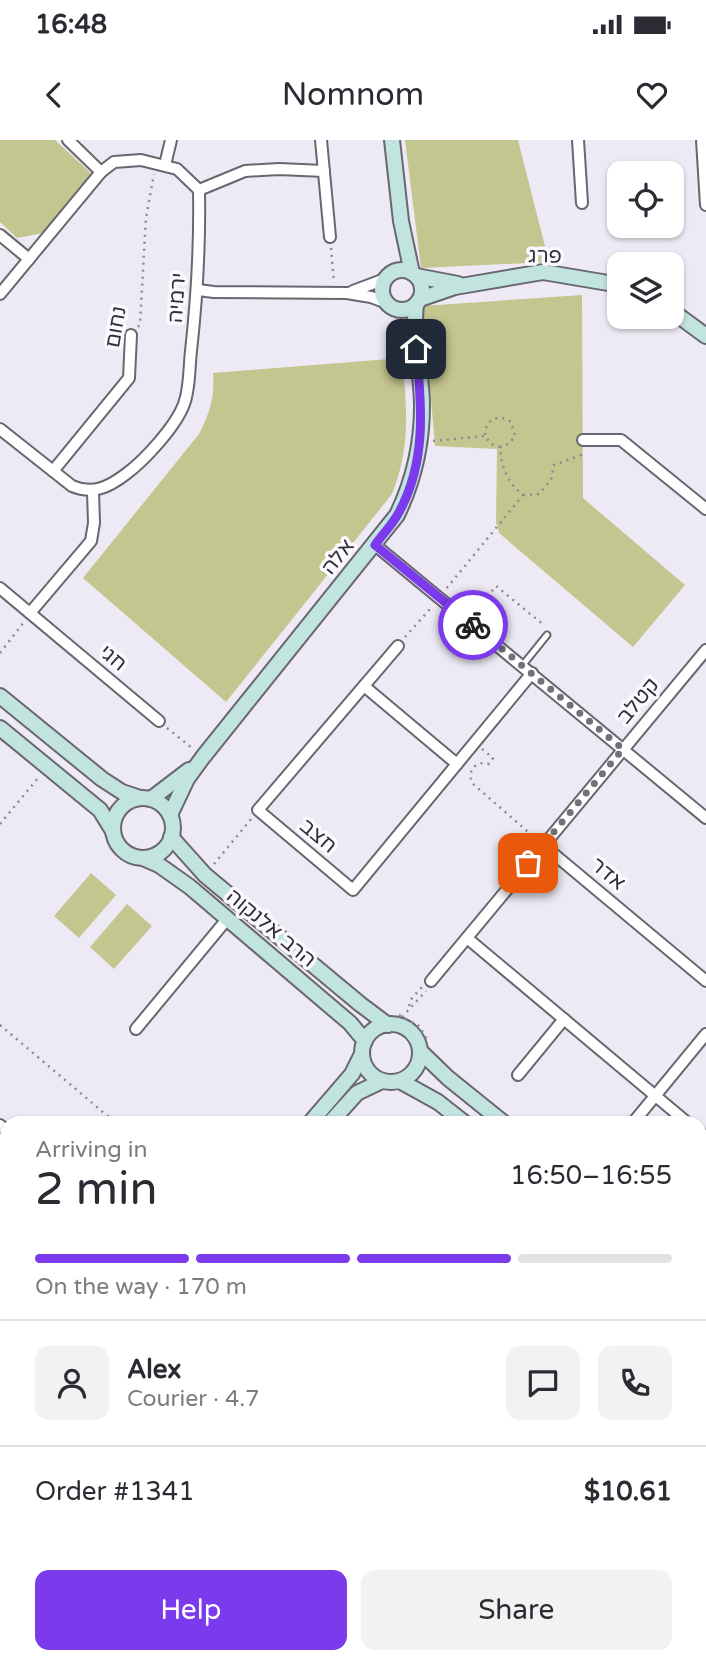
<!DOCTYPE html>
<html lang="en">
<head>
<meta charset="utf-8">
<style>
	body { margin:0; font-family:"Varela Round","Noto Sans Hebrew",sans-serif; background:#f2f2f3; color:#2b2b33; height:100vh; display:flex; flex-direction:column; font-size:26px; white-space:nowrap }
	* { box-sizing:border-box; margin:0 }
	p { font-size:23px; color:#7c7c81 }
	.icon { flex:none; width:38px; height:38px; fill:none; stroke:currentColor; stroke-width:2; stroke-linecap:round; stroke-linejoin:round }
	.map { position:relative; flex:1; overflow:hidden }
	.sheet { position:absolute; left:0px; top:976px; width:707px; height:548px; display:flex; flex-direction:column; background:#fff; border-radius:21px 21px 0 0; box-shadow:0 2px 5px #0004 }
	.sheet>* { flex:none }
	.fabs { position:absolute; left:607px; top:21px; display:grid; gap:14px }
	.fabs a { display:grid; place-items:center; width:77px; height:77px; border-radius:14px; background:#fff; box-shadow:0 2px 5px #0004; font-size:35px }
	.pin { position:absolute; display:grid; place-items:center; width:60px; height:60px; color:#fff; margin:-30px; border-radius:14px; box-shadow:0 4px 10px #0006 }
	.courier { position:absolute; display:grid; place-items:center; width:70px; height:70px; margin:-35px; border:5px solid #7c3aed; border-radius:50%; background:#fff; color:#222; box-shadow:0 2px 9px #0007 }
	.head em { font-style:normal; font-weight:600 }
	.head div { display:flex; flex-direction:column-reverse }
	.head { display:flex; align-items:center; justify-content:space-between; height:119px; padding:0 35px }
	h1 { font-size:46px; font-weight:600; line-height:52px }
	.bar { display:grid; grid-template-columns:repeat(4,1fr); gap:10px 7px; align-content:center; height:84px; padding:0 35px }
	.bar i { height:9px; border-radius:5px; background:#e1e1e2 }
	.bar .active { background:#7c3aed }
	.bar p { grid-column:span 4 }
	.line { display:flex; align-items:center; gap:18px; padding:0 35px; border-top:2px solid #e1e1e2 }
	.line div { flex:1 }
	.round { display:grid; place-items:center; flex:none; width:74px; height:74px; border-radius:14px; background:#f2f2f3 }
	.action { display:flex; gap:14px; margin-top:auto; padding:14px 35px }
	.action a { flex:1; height:80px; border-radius:14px; background:#7c3aed; color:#fff; font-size:28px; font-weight:600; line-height:80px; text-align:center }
	.action a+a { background:#f2f2f3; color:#2b2b33 }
	.status { display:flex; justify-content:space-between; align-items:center; height:49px; padding:0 35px; background:#fff; direction:ltr }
	.status svg { height:19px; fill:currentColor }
	header { display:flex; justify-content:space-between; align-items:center; height:91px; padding:0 35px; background:#fff; font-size:32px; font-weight:600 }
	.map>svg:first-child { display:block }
</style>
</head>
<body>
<div class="status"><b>16:48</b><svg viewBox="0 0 49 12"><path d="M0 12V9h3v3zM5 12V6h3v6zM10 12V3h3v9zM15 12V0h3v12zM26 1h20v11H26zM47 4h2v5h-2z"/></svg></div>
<header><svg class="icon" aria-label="back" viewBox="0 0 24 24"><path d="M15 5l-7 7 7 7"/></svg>Nomnom<svg class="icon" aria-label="heart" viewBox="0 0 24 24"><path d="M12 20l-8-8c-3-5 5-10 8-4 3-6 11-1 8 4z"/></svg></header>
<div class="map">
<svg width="706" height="1523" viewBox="0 0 706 1523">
	<rect width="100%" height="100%" fill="#eeeaf5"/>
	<g fill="#c3c68f">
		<polygon points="0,0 55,0 94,36 43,93 17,98 0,82"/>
		<polygon points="405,0 518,0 549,122 421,128"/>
		<polygon points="582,155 583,358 685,445 633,507 499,393 496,382 497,309 435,306 423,166"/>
		<path d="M 402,218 C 407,267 411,307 392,354 L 226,562 L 83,438 L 199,294 C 210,273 215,256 213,233 Z"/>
		<polygon points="91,733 116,755 79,798 54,776"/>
		<polygon points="127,764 152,786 114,829 90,807"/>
		<polygon points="700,1508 706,1518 706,1523 543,1523 548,1517 700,1517"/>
	</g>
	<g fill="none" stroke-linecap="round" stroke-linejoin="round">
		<defs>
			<polyline id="lane" points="522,526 547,495"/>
			<g id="street">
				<polyline points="68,0 101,32"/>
				<polyline points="321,0 330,97"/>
				<polyline points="578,0 582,63"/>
				<polyline points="702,0 706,65"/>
				<polyline points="165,25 171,0"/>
				<polyline points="199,50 245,31 279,29 324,31"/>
				<polyline points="0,95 29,119"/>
				<polyline points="198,150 214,152 347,153 371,157 387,163"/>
				<polyline points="353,151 385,139"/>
				<path d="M 0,154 L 101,32 L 114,22 L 141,20 L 177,29 L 199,50 C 200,104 197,157 191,211 C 189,228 190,248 184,264 C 176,286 145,320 126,334 C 109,347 93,355 72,346 L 0,289"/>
				<polyline points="583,300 621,300 706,369"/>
				<polyline points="53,331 129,238 131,195"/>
				<polyline points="375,405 706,678"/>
				<polyline points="0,448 159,581"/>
				<polyline points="30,473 91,401 94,383 93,351"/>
				<polyline points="398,506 258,670 353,750 532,533"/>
				<polyline points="364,546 457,624"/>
				<polyline points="543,705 706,841"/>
				<polyline points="467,798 689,984"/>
				<polyline points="431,841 706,510"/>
				<polyline points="136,889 228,778"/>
				<polyline points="518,935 564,879"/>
				<polyline points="632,984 706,894"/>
				<polyline points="0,985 7,991"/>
				<polyline points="700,993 706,998"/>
				<polyline points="0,1191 7,1184"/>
				<polyline points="0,1258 7,1263"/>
				<polyline points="700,1363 706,1368"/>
				<polyline points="0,1444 7,1449"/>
				<polyline points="99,1517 107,1523"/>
				<polyline points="325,1523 325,1517"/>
			</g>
			<g id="secondary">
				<polyline points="392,0 401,81 412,133"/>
				<circle cx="402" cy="150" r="20"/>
				<polyline points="416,136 458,144"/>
				<polyline points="420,159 455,147 543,132 620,145"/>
				<polyline points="672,171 706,196"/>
				<polyline points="0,556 102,639 122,652 140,658"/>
				<polyline points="0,588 100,670 113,691"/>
				<circle cx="143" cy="688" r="30"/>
				<polyline points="151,659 189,630"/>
				<path d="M 170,675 L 187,639 L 203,617 L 397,375 C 414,340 422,305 422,266 C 422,232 412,198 416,164"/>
				<polyline points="171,697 205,735 360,864 388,885"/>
				<polyline points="143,718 159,725 190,747 350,883 365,901"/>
				<circle cx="391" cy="913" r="29"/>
				<polyline points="420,911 448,938 505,984"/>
				<polyline points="400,941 438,962 466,984"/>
				<polyline points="309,984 352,934 362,914"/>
				<polyline points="329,984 357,953 382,941"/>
				<polyline points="700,1084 706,1078"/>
				<polyline points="0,1106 7,1108"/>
				<polyline points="0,1119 7,1121"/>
				<polyline points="700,1121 704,1138 700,1153"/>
				<polyline points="700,1181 706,1184"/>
				<polyline points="466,1523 466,1517"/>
			</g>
		</defs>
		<use href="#lane" stroke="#6a6670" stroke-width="9"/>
		<use href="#street" stroke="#6a6670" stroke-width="14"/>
		<use href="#secondary" stroke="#6a6670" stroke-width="18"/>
		<g stroke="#8d8a92" stroke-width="2.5" stroke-dasharray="2 5" stroke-linecap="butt">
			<polyline points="331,108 334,143"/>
			<polyline points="138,187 140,184 146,78 154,34"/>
			<path d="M 485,295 C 485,279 499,273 511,282 L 515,296 L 509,304 L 500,307"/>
			<path d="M 433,301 L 485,296 L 491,304 L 500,307 C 501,327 508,343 523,355 L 446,449"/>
			<polyline points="523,355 539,354 551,340 554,325 581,315 581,310"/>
			<polyline points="474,473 496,446 545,486"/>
			<polyline points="405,497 431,468"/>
			<polyline points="0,513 24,482"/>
			<polyline points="167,588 192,608"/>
			<path d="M 482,609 L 493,618 L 489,624 C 476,620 467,630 472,643 L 535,698"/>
			<polyline points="0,684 38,638"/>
			<polyline points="214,724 252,678"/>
			<polyline points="409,866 412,858 423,846"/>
			<polyline points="399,875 419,886 427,899"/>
			<polyline points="402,877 426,851"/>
			<polyline points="0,885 117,984"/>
			<polyline points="596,1517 597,1523"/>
			<polyline points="664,1517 664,1523"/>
			<polyline points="480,1521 494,1523"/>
		</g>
		<use href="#lane" stroke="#fff" stroke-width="5"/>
		<use href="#street" stroke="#fff" stroke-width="10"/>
		<use href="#secondary" stroke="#c2e4de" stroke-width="14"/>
	</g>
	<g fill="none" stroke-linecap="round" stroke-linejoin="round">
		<polyline stroke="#737178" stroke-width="7" stroke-dasharray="0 12.6" points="473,485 623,609 528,723"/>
		<path stroke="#7c3aed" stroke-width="9" d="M 416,209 C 422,265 427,323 398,374 C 392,385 382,395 375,405 L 473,485"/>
	</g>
	<g text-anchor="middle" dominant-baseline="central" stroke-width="7" stroke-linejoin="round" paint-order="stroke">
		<g font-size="21" fill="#313034" stroke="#fbf8ff">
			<text transform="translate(545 116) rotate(1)">פרג</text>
			<text transform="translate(177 158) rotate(-86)">ירמיה</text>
			<text transform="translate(116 187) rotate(-80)">נחום</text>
			<text transform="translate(338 417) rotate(-51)">אלה</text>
			<text transform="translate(113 518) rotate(40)">חגי</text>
			<text transform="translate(638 561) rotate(-50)">קטלב</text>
			<text transform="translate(318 696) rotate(40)">חצב</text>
			<text transform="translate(608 734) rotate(40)">אדר</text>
			<text transform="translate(271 788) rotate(40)">הרב אלנקוה</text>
		</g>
	</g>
</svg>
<div class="fabs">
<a><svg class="icon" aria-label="locate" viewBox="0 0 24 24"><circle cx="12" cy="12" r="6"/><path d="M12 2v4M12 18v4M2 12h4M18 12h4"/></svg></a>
<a><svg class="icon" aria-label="layers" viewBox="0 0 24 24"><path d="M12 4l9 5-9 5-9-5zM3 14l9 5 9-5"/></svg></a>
</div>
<div class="pin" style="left:528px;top:723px;background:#ea580c"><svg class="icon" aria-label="bag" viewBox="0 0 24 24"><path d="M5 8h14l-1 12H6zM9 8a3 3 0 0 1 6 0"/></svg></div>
<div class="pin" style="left:416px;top:209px;background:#1f2937"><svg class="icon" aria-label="home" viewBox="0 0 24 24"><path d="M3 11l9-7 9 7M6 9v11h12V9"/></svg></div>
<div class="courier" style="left:473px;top:485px"><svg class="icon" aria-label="bike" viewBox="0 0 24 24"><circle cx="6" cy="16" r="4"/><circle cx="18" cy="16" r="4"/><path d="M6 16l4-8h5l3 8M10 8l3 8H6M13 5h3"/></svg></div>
<section class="sheet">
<div class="head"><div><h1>2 min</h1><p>Arriving in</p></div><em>16:50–16:55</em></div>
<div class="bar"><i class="active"></i><i class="active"></i><i class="active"></i><i></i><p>On the way · 170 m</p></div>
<div class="line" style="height:126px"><a class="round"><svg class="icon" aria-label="person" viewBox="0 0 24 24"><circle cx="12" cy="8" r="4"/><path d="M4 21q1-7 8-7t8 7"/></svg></a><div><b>Alex</b><p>Courier · 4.7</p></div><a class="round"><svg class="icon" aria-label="chat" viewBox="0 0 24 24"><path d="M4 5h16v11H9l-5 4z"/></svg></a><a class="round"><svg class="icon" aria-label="phone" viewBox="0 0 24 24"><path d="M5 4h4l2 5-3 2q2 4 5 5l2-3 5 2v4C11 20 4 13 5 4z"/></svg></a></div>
<div class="line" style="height:91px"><div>Order #1341</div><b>$10.61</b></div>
<div class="action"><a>Help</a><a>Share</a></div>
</section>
</div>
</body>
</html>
